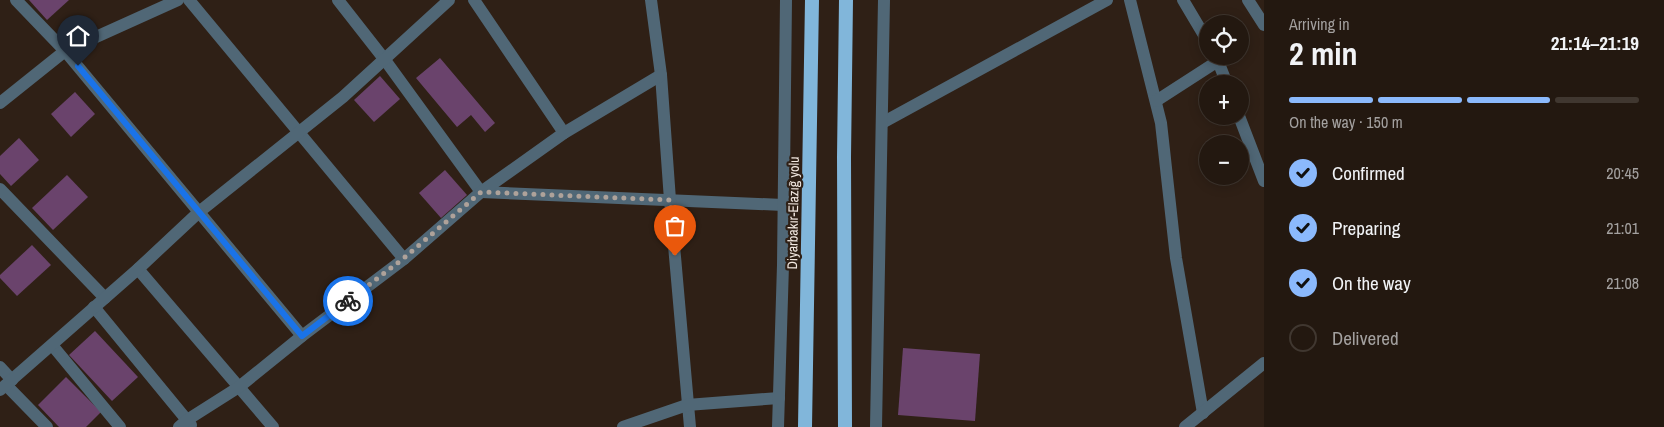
<!DOCTYPE html>
<html lang="en">
<head>
<meta charset="utf-8">
<style>
	body { margin:0; font-family:"Archivo Narrow",sans-serif; background:#2b2119; color:#f1f3f6; height:100vh; display:flex; flex-direction:column; font-size:19px; white-space:nowrap }
	* { box-sizing:border-box; margin:0 }
	p { font-size:16px; color:#a3a09f }
	.icon { flex:none; width:28px; height:28px; fill:none; stroke:currentColor; stroke-width:2; stroke-linecap:round; stroke-linejoin:round }
	.map { position:relative; flex:1; overflow:hidden }
	.side { display:flex; flex-direction:column; background:#231810; width:400px }
	.side>* { flex:none }
	.controls { position:absolute; left:1199px; top:15px; display:grid; gap:10px }
	.controls a { display:grid; place-items:center; width:50px; height:50px; border-radius:50%; background:#231810; box-shadow:0 2px 12px #0003,0 0 0 1px #403730; font-size:25px }
	.pin { position:absolute; display:grid; place-items:center; width:42px; height:42px; color:#fff; margin:-51px -21px; border-radius:50% 50% 50% 0; rotate:-45deg; box-shadow:0 0 5px #0007 }
	.pin .icon { rotate:45deg }
	.courier { position:absolute; display:grid; place-items:center; width:50px; height:50px; margin:-25px; border:4px solid #1a73e8; border-radius:50%; background:#fff; color:#222; box-shadow:0 1px 6px #0007 }
	.summary em { font-style:normal; font-weight:700 }
	.summary div { display:flex; flex-direction:column-reverse }
	.summary { display:flex; align-items:center; justify-content:space-between; height:85px; padding:0 25px }
	h1 { font-size:32px; font-weight:700; line-height:38px }
	.bar { display:grid; grid-template-columns:repeat(4,1fr); gap:8px 5px; align-content:center; height:60px; padding:0 25px }
	.bar i { height:6px; border-radius:4px; background:#403730 }
	.bar .active { background:#8bb9fc }
	.bar p { grid-column:span 4 }
	ol { padding:0 25px; list-style:none }
	li { display:flex; align-items:center; gap:15px; height:55px }
	li p { margin-inline-start:auto }
	li .icon { padding:5px; border-radius:50%; background:#8bb9fc; color:#111; stroke-width:4 }
	li:last-child { color:#a3a09f }
	li i { width:28px; height:28px; border:2px solid #403730; border-radius:50% }
	main { display:flex; flex:1; min-height:0 }
	.map>svg:first-child { display:block }
</style>
</head>
<body>
<main>
<div class="map">
<svg width="1264" height="427" viewBox="0 0 1264 427">
	<rect width="100%" height="100%" fill="#2f2016"/>
	<g fill="#6a436c">
		<polygon points="29,0 69,0 47,20"/>
		<polygon points="440,58 495,123 485,132 471,115 457,127 416,78"/>
		<polygon points="380,76 400,99 374,122 354,100"/>
		<polygon points="75,92 95,114 71,137 51,114"/>
		<polygon points="19,138 39,160 11,186 0,174 0,156"/>
		<polygon points="445,170 467,195 441,218 419,193"/>
		<polygon points="67,175 88,197 53,230 32,208"/>
		<polygon points="32,245 51,265 17,296 0,278 0,275"/>
		<polygon points="95,331 138,377 112,401 69,355"/>
		<polygon points="903,348 980,354 975,421 898,415"/>
		<polygon points="66,377 101,412 86,427 59,427 38,405"/>
	</g>
	<g fill="none" stroke-linecap="round" stroke-linejoin="round">
		<g stroke="#506776" stroke-width="12">
			<polyline points="16,0 65,51 302,336"/>
			<polyline points="189,0 404,259"/>
			<polyline points="338,0 385,60 481,192 783,205"/>
			<polyline points="474,0 564,133"/>
			<polyline points="651,0 661,75 670,200 690,427"/>
			<polyline points="1130,0 1161,123 1176,258 1203,413"/>
			<polyline points="1183,0 1208,42"/>
			<polyline points="1248,0 1264,25"/>
			<polyline points="1216,56 1227,84"/>
			<polyline points="1156,101 1218,61"/>
			<polyline points="0,103 65,51 178,0"/>
			<polyline points="1239,116 1264,181"/>
			<polyline points="882,123 1107,0"/>
			<polyline points="0,189 105,298"/>
			<polyline points="138,269 273,427"/>
			<polyline points="94,307 191,425"/>
			<polyline points="52,345 120,427"/>
			<polyline points="0,367 12,380"/>
			<polyline points="6,385 47,427"/>
			<polyline points="0,390 138,269 199,212 343,97 449,0"/>
			<polyline points="179,427 187,420 239,387 302,336 404,259 481,192 564,133 661,75"/>
			<polyline points="623,427 687,405 779,398"/>
			<polyline points="778,427 783,265 786,0"/>
		</g>
		<g stroke="#506776" stroke-width="12">
			<polyline points="876,427 884,0"/>
			<polyline points="1185,427 1264,363"/>
		</g>
		<g stroke="#81b6da" stroke-width="14">
			<polyline points="805,427 812,0"/>
			<polyline points="845,427 844,157 846,0"/>
		</g>
	</g>
	<g fill="none" stroke-linecap="round" stroke-linejoin="round">
		<polyline stroke="#aea29a" stroke-width="5" stroke-dasharray="0 9" points="348,301 404,258 481,192 670,200 675,256"/>
		<polyline stroke="#1a73e8" stroke-width="6" points="78,66 302,336 348,301"/>
	</g>
	<g text-anchor="middle" dominant-baseline="central" stroke-width="4.5" stroke-linejoin="round" paint-order="stroke">
		<g font-size="14" fill="#f2e8e1" stroke="#2f2016">
			<text transform="translate(793 213) rotate(-89)">Diyarbakır-Elazığ yolu</text>
		</g>
	</g>
</svg>
<div class="controls">
<a><svg class="icon" aria-label="locate" viewBox="0 0 24 24"><circle cx="12" cy="12" r="6"/><path d="M12 2v4M12 18v4M2 12h4M18 12h4"/></svg></a>
<a>+</a>
<a>−</a>
</div>
<div class="pin" style="left:675px;top:256px;background:#ea580c"><svg class="icon" aria-label="bag" viewBox="0 0 24 24"><path d="M5 8h14l-1 12H6zM9 8a3 3 0 0 1 6 0"/></svg></div>
<div class="pin" style="left:78px;top:66px;background:#1f2937"><svg class="icon" aria-label="home" viewBox="0 0 24 24"><path d="M3 11l9-7 9 7M6 9v11h12V9"/></svg></div>
<div class="courier" style="left:348px;top:301px"><svg class="icon" aria-label="bike" viewBox="0 0 24 24"><circle cx="6" cy="16" r="4"/><circle cx="18" cy="16" r="4"/><path d="M6 16l4-8h5l3 8M10 8l3 8H6M13 5h3"/></svg></div>
</div>
<section class="side">
<div class="summary"><div><h1>2 min</h1><p>Arriving in</p></div><em>21:14–21:19</em></div>
<div class="bar"><i class="active"></i><i class="active"></i><i class="active"></i><i></i><p>On the way · 150 m</p></div>
<ol>
<li><svg class="icon" aria-label="check" viewBox="0 0 24 24"><path d="M5 12l5 5 9-10"/></svg>Confirmed<p>20:45</p></li>
<li><svg class="icon" aria-label="check" viewBox="0 0 24 24"><path d="M5 12l5 5 9-10"/></svg>Preparing<p>21:01</p></li>
<li><svg class="icon" aria-label="check" viewBox="0 0 24 24"><path d="M5 12l5 5 9-10"/></svg>On the way<p>21:08</p></li>
<li><i></i>Delivered</li>
</ol>
</section>
</main>
</body>
</html>
